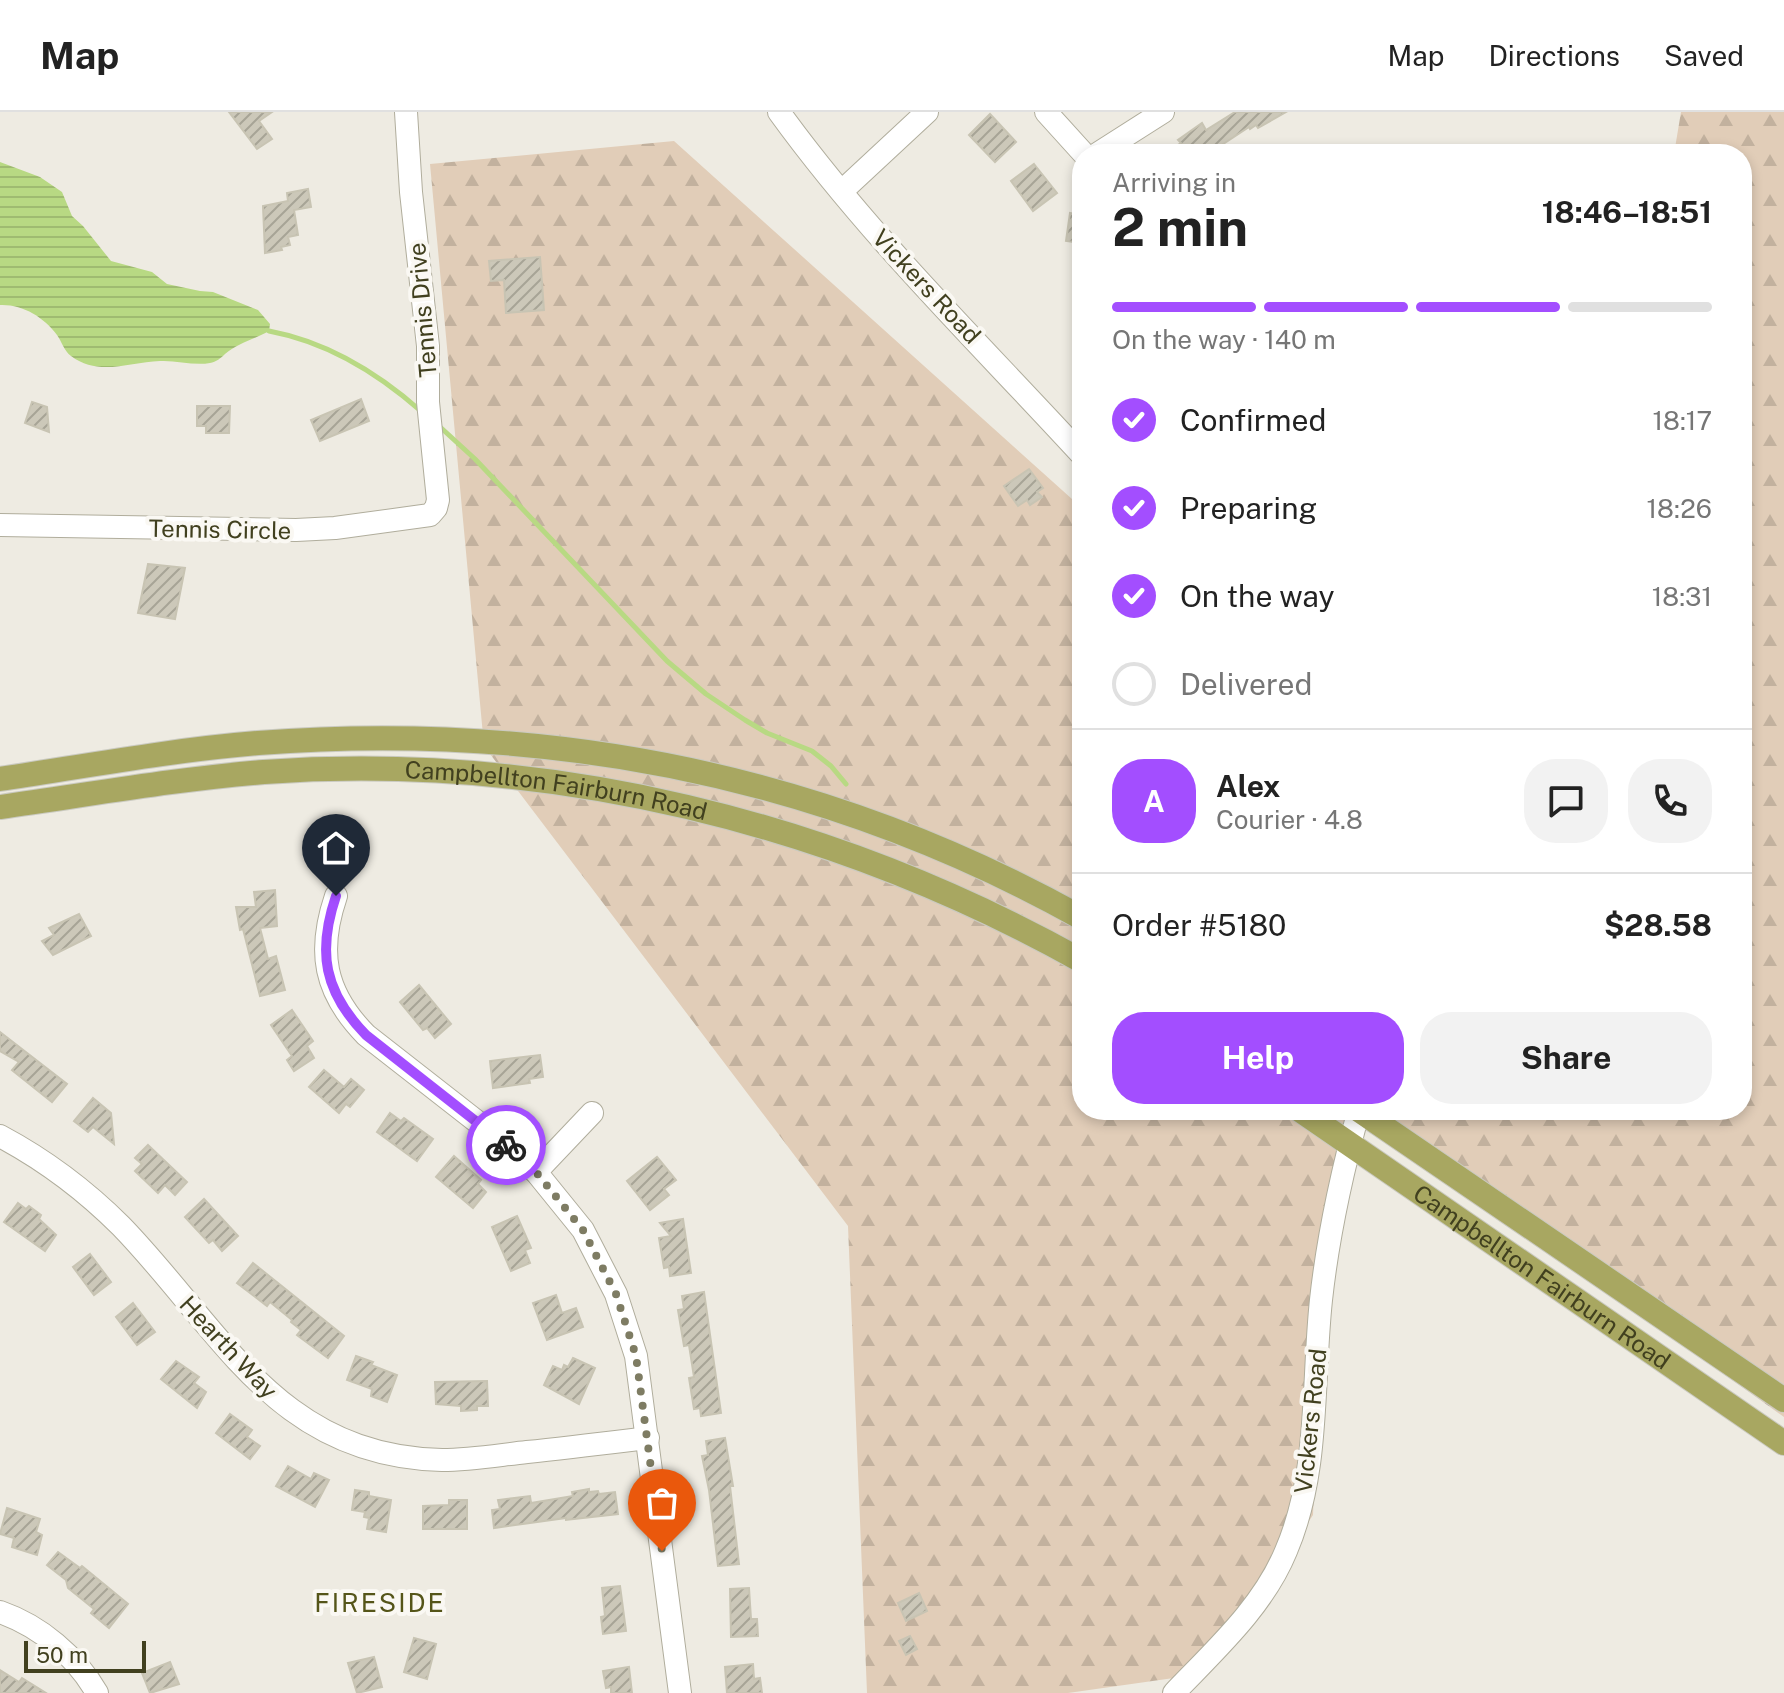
<!DOCTYPE html>
<html lang="en">
<head>
<meta charset="utf-8">
<style>
	body { margin:0; font-family:"Public Sans",sans-serif; background:#f2f2f2; color:#222; height:100vh; display:flex; flex-direction:column; font-size:30px; white-space:nowrap }
	* { box-sizing:border-box; margin:0 }
	p { font-size:26px; color:#767676 }
	.icon { flex:none; width:44px; height:44px; fill:none; stroke:currentColor; stroke-width:2; stroke-linecap:round; stroke-linejoin:round }
	.map { position:relative; flex:1; overflow:hidden }
	.panel { position:absolute; left:1072px; top:32px; width:680px; height:976px; display:flex; flex-direction:column; background:#fff; border-radius:32px; box-shadow:0 4px 12px #0003 }
	.panel>* { flex:none }
	.scale { position:absolute; left:24px; bottom:20px; width:122px; box-sizing:border-box; padding-left:8px; border:4px solid #41401f; border-top:0; font-size:22px; line-height:28px; white-space:nowrap; color:#41401f; -webkit-text-stroke:6px #faf8f3; paint-order:stroke }
	.pin { position:absolute; display:grid; place-items:center; width:68px; height:68px; color:#fff; margin:-82px -34px; border-radius:50% 50% 50% 0; rotate:-45deg; box-shadow:0 0 8px #0007 }
	.pin .icon { rotate:45deg }
	.courier { position:absolute; display:grid; place-items:center; width:80px; height:80px; margin:-40px; border:6px solid #a34eff; border-radius:50%; background:#fff; color:#222; box-shadow:0 2px 10px #0007 }
	.overview em { font-style:normal; font-weight:700 }
	.overview div { display:flex; flex-direction:column-reverse }
	.overview { display:flex; align-items:center; justify-content:space-between; height:136px; padding:0 40px }
	h1 { font-size:52px; font-weight:700; line-height:60px }
	.bar { display:grid; grid-template-columns:repeat(4,1fr); gap:12px 8px; align-content:center; height:96px; padding:0 40px }
	.bar i { height:10px; border-radius:6px; background:#e0e0e0 }
	.bar .active { background:#a34eff }
	.bar p { grid-column:span 4 }
	.line { display:flex; align-items:center; gap:20px; padding:0 40px; border-top:2px solid #e0e0e0 }
	.line div { flex:1 }
	.round { display:grid; place-items:center; flex:none; width:84px; height:84px; border-radius:32px; background:#f2f2f2 }
	ol { padding:0 40px; list-style:none }
	li { display:flex; align-items:center; gap:24px; height:88px }
	li p { margin-inline-start:auto }
	li .icon { padding:8px; border-radius:50%; background:#a34eff; color:#fff; stroke-width:4 }
	li:last-child { color:#767676 }
	li i { width:44px; height:44px; border:4px solid #e0e0e0; border-radius:50% }
	.button { display:flex; gap:16px; margin-top:auto; padding:16px 40px }
	.button a { flex:1; height:92px; border-radius:32px; background:#a34eff; color:#fff; font-size:32px; font-weight:700; line-height:92px; text-align:center }
	.button a+a { background:#f2f2f2; color:#222 }
	header { display:flex; align-items:center; gap:48px; box-sizing:border-box; height:112px; padding:0 40px; background:#fff; border-bottom:2px solid #e0e0e0 }
	header strong { font-size:38px }
	nav { display:flex; gap:44px; margin-inline-start:auto; font-size:28px }
	.map>svg:first-child { display:block }
</style>
</head>
<body>
<header>
<strong>Map</strong>
<nav><a>Map</a><a>Directions</a><a>Saved</a></nav>
</header>
<div class="map">
<svg width="1784" height="1581" viewBox="0 0 1784 1581">
	<defs>
		<pattern id="forest-firs" width="22" height="20" patternUnits="userSpaceOnUse" patternTransform="scale(2)"><rect width="22" height="20" fill="#e1cdb8"/><path d="M5 1l3.5 6h-7zM16 11l3.5 6h-7z" fill="#c2b19e"/></pattern>
		<pattern id="water-rules" width="6" height="5" patternUnits="userSpaceOnUse" patternTransform="scale(2)"><rect width="6" height="5" fill="#b8d983"/><path d="M0 2.5h6" fill="none" stroke="#9fbb71"/></pattern>
		<pattern id="building-hatch" width="6" height="6" patternUnits="userSpaceOnUse" patternTransform="scale(2)"><rect width="6" height="6" fill="#ccc8b9"/><path d="M-1 1l2-2M0 6l6-6M5 7l2-2" fill="none" stroke="#a7a496"/></pattern>
	</defs>
	<rect width="100%" height="100%" fill="#eeebe2"/>
	<polygon fill="url(#forest-firs)" points="1681,0 1784,0 1784,1305 1363,1003 1319,1242 1313,1403 1209,1561 1068,1581 867,1581 848,1114 484,634 430,52 674,29 1082,396 1082,998 1742,998 1742,42 1674,42"/>
	<path fill="url(#water-rules)" d="M 0,50 L 40,65 L 62,80 L 72,104 L 83,114 L 111,149 L 152,160 L 167,172 L 200,179 L 213,180 L 258,198 L 270,212 L 269,219 C 255,227 238,231 225,242 C 221,246 216,250 210,251 C 194,254 176,248 160,249 C 129,250 99,265 71,244 C 64,239 62,230 57,223 C 44,205 22,192 0,193 Z"/>
	<g fill="none" stroke-linecap="round" stroke-linejoin="round">
		<g stroke="#b8d983" stroke-width="5">
			<path d="M 269,219 C 328,230 378,261 422,300"/>
			<polyline points="439,314 475,347 667,549 706,582 745,608 767,621 812,639 831,654 846,672"/>
		</g>
	</g>
	<g fill="url(#building-hatch)" stroke="#c8c4b3" stroke-width="2">
		<polygon points="229,0 272,0 259,9 272,27 257,37"/>
		<polygon points="1235,0 1286,0 1258,16 1256,13 1250,17 1249,15 1208,42 1163,42 1181,31 1178,28 1202,11 1206,18"/>
		<polygon points="990,2 1016,30 995,50 969,23"/>
		<polygon points="1034,52 1057,81 1033,99 1011,69"/>
		<polygon points="308,77 311,95 294,98 298,123 288,125 290,133 281,135 282,138 265,141 263,94 288,89 287,81"/>
		<polygon points="1070,101 1082,103 1082,131 1066,129"/>
		<polygon points="540,145 544,198 506,201 504,168 491,169 489,149"/>
		<polygon points="361,287 369,309 320,329 311,308"/>
		<polygon points="32,290 47,295 49,320 25,311"/>
		<polygon points="197,294 230,294 229,321 206,321 206,314 197,314"/>
		<polygon points="1029,357 1043,376 1037,380 1042,385 1030,393 1027,388 1018,394 1004,374"/>
		<polygon points="148,452 185,456 175,507 138,501"/>
		<polygon points="275,778 277,814 260,816 268,847 276,844 285,878 260,884 243,817 240,818 236,795 256,795 254,780"/>
		<polygon points="79,802 91,824 53,843 42,829 54,823 49,816"/>
		<polygon points="419,873 451,912 435,926 427,916 423,918 400,890"/>
		<polygon points="292,898 313,929 307,934 314,946 294,959 287,948 292,944 271,913"/>
		<polygon points="0,920 67,972 52,990 12,958 19,950 0,939"/>
		<polygon points="540,943 543,965 529,967 530,971 493,976 490,949"/>
		<polygon points="324,958 344,975 351,967 364,978 350,995 346,992 339,1001 309,975"/>
		<polygon points="93,986 111,1001 114,1032 93,1015 88,1020 74,1009"/>
		<polygon points="390,1001 401,1009 404,1006 433,1027 417,1049 377,1020"/>
		<polygon points="148,1033 187,1070 175,1083 165,1073 158,1081 135,1059 142,1052 135,1046"/>
		<polygon points="454,1044 481,1068 478,1072 486,1080 473,1096 436,1065"/>
		<polygon points="657,1045 676,1068 664,1077 669,1083 650,1098 627,1069"/>
		<polygon points="204,1087 238,1124 222,1139 213,1128 209,1131 185,1105"/>
		<polygon points="18,1091 26,1097 29,1094 41,1103 39,1107 56,1123 45,1139 4,1110"/>
		<polygon points="517,1104 531,1136 525,1138 530,1151 511,1159 492,1115"/>
		<polygon points="683,1107 691,1161 670,1164 669,1155 664,1156 659,1126 671,1124 660,1111"/>
		<polygon points="90,1142 111,1170 94,1183 73,1155"/>
		<polygon points="253,1151 344,1224 328,1246 297,1223 301,1218 291,1210 292,1208 270,1190 267,1194 237,1171"/>
		<polygon points="704,1180 721,1301 701,1304 700,1296 694,1297 689,1266 694,1265 689,1233 684,1234 678,1198 684,1197 682,1184"/>
		<polygon points="556,1183 562,1201 576,1196 583,1215 547,1228 533,1191"/>
		<polygon points="133,1191 155,1220 137,1233 116,1205"/>
		<polygon points="356,1244 373,1250 371,1253 397,1263 387,1290 371,1284 372,1277 347,1268"/>
		<polygon points="573,1246 595,1256 579,1292 544,1273 553,1254 562,1258 564,1253 568,1255"/>
		<polygon points="176,1249 199,1265 194,1271 206,1280 197,1296 161,1267"/>
		<polygon points="487,1269 488,1294 477,1294 477,1298 461,1299 461,1294 436,1292 435,1270"/>
		<polygon points="230,1302 252,1318 247,1325 260,1334 250,1347 216,1321"/>
		<polygon points="725,1326 733,1374 730,1374 739,1452 718,1454 709,1378 702,1344 708,1343 706,1329"/>
		<polygon points="288,1354 311,1367 314,1361 329,1368 315,1395 276,1374"/>
		<polygon points="589,1377 589,1380 598,1379 599,1382 615,1380 618,1402 566,1408 566,1406 494,1416 492,1398 500,1397 498,1388 530,1384 531,1391 573,1384 572,1380"/>
		<polygon points="355,1378 369,1380 369,1384 391,1388 386,1420 367,1417 369,1406 364,1405 365,1400 352,1398"/>
		<polygon points="449,1388 467,1388 467,1417 423,1417 423,1394 449,1393"/>
		<polygon points="7,1396 40,1407 36,1420 42,1423 37,1443 12,1435 14,1426 0,1422"/>
		<polygon points="58,1440 80,1456 82,1454 128,1492 109,1516 91,1501 94,1497 68,1476 66,1468 47,1453"/>
		<polygon points="620,1474 626,1519 603,1522 601,1505 605,1504 602,1476"/>
		<polygon points="749,1476 751,1507 757,1507 758,1524 731,1525 730,1477"/>
		<polygon points="919,1481 927,1499 906,1509 898,1491"/>
		<polygon points="910,1524 917,1537 906,1543 899,1529"/>
		<polygon points="414,1526 436,1532 427,1567 404,1560"/>
		<polygon points="374,1545 382,1575 357,1581 348,1551"/>
		<polygon points="170,1550 179,1572 150,1581 142,1561"/>
		<polygon points="753,1552 754,1567 760,1566 762,1581 727,1581 725,1555"/>
		<polygon points="629,1555 632,1581 611,1581 611,1575 606,1576 603,1559"/>
		<polygon points="0,1558 19,1570 22,1566 46,1581 0,1581"/>
	</g>
	<g fill="none" stroke-linecap="round" stroke-linejoin="round">
		<defs>
			<g id="minor">
				<path d="M 779,0 C 868,123 979,231 1082,343"/>
				<polyline points="1046,0 1084,42"/>
				<polyline points="1097,42 1163,0"/>
				<polyline points="842,79 927,0"/>
				<polyline points="0,413 296,418 335,416 430,403 436,396 438,388 428,290 428,234 411,80 406,0"/>
				<path d="M 336,784 C 317,840 324,880 366,923 L 503,1030 L 536,1060 L 583,1118 L 616,1182 L 636,1244 L 680,1581"/>
				<path d="M 0,1024 C 45,1048 85,1078 121,1114 C 222,1218 276,1344 442,1348 C 471,1348 499,1343 527,1340 C 567,1336 607,1331 648,1326"/>
				<polyline points="536,1060 592,1001"/>
				<path d="M 0,1500 C 40,1514 76,1544 97,1581"/>
				<path d="M 1174,1581 C 1215,1538 1263,1495 1286,1439 C 1320,1360 1312,1272 1321,1188 C 1328,1124 1342,1060 1359,998"/>
			</g>
			<g id="major">
				<path d="M 0,667 C 86,654 172,638 258,631 C 550,609 826,663 1082,806"/>
				<path id="s1" d="M 0,695 C 87,683 176,667 264,660 C 550,640 833,710 1082,849"/>
				<path id="s2" d="M 1300,998 L 1784,1331"/>
				<polyline points="1359,998 1784,1288"/>
			</g>
		</defs>
		<use href="#minor" stroke="#b0ad9c" stroke-width="24"/>
		<use href="#major" stroke="#cacac0" stroke-width="26"/>
		<use href="#minor" stroke="#fff" stroke-width="22"/>
		<use href="#major" stroke="#a8a761" stroke-width="24"/>
	</g>
	<g fill="none" stroke-linecap="round" stroke-linejoin="round">
		<polyline stroke="#7e7c63" stroke-width="8" stroke-dasharray="0 14.4" points="506,1033 536,1060 583,1118 616,1182 636,1244 662,1439"/>
		<path stroke="#a34eff" stroke-width="10" d="M 336,784 C 317,840 324,880 366,923 L 506,1033"/>
	</g>
	<g text-anchor="middle" dominant-baseline="central" stroke-width="8" stroke-linejoin="round" paint-order="stroke">
		<g font-size="24" fill="#41401f" stroke="#faf8f3">
			<text transform="translate(927 174) rotate(47)">Vickers Road</text>
			<text transform="translate(422 198) rotate(-95)">Tennis Drive</text>
			<text transform="translate(220 417) rotate(1)">Tennis Circle</text>
			<text stroke="none"><textPath href="#s1" startOffset="560">Campbellton Fairburn Road</textPath></text>
			<text stroke="none"><textPath href="#s2" startOffset="294">Campbellton Fairburn Road</textPath></text>
			<text transform="translate(229 1235) rotate(47)">Hearth Way</text>
			<text transform="translate(1310 1309) rotate(-84)">Vickers Road</text>
		</g>
		<g font-size="26" letter-spacing="2" fill="#555519" stroke="#faf8f3">
			<text x="380" y="1490">FIRESIDE</text>
		</g>
	</g>
</svg>
<div class="scale">50 m</div>
<div class="pin" style="left:662px;top:1439px;background:#ea580c"><svg class="icon" aria-label="bag" viewBox="0 0 24 24"><path d="M5 8h14l-1 12H6zM9 8a3 3 0 0 1 6 0"/></svg></div>
<div class="pin" style="left:336px;top:784px;background:#1f2937"><svg class="icon" aria-label="home" viewBox="0 0 24 24"><path d="M3 11l9-7 9 7M6 9v11h12V9"/></svg></div>
<div class="courier" style="left:506px;top:1033px"><svg class="icon" aria-label="bike" viewBox="0 0 24 24"><circle cx="6" cy="16" r="4"/><circle cx="18" cy="16" r="4"/><path d="M6 16l4-8h5l3 8M10 8l3 8H6M13 5h3"/></svg></div>
<section class="panel">
<div class="overview"><div><h1>2 min</h1><p>Arriving in</p></div><em>18:46–18:51</em></div>
<div class="bar"><i class="active"></i><i class="active"></i><i class="active"></i><i></i><p>On the way · 140 m</p></div>
<ol>
<li><svg class="icon" aria-label="check" viewBox="0 0 24 24"><path d="M5 12l5 5 9-10"/></svg>Confirmed<p>18:17</p></li>
<li><svg class="icon" aria-label="check" viewBox="0 0 24 24"><path d="M5 12l5 5 9-10"/></svg>Preparing<p>18:26</p></li>
<li><svg class="icon" aria-label="check" viewBox="0 0 24 24"><path d="M5 12l5 5 9-10"/></svg>On the way<p>18:31</p></li>
<li><i></i>Delivered</li>
</ol>
<div class="line" style="height:144px"><b class="round" style="background:#a34eff;color:#fff">A</b><div><b>Alex</b><p>Courier · 4.8</p></div><a class="round"><svg class="icon" aria-label="chat" viewBox="0 0 24 24"><path d="M4 5h16v11H9l-5 4z"/></svg></a><a class="round"><svg class="icon" aria-label="phone" viewBox="0 0 24 24"><path d="M5 4h4l2 5-3 2q2 4 5 5l2-3 5 2v4C11 20 4 13 5 4z"/></svg></a></div>
<div class="line" style="height:104px"><div>Order #5180</div><b>$28.58</b></div>
<div class="button"><a>Help</a><a>Share</a></div>
</section>
</div>
</body>
</html>
